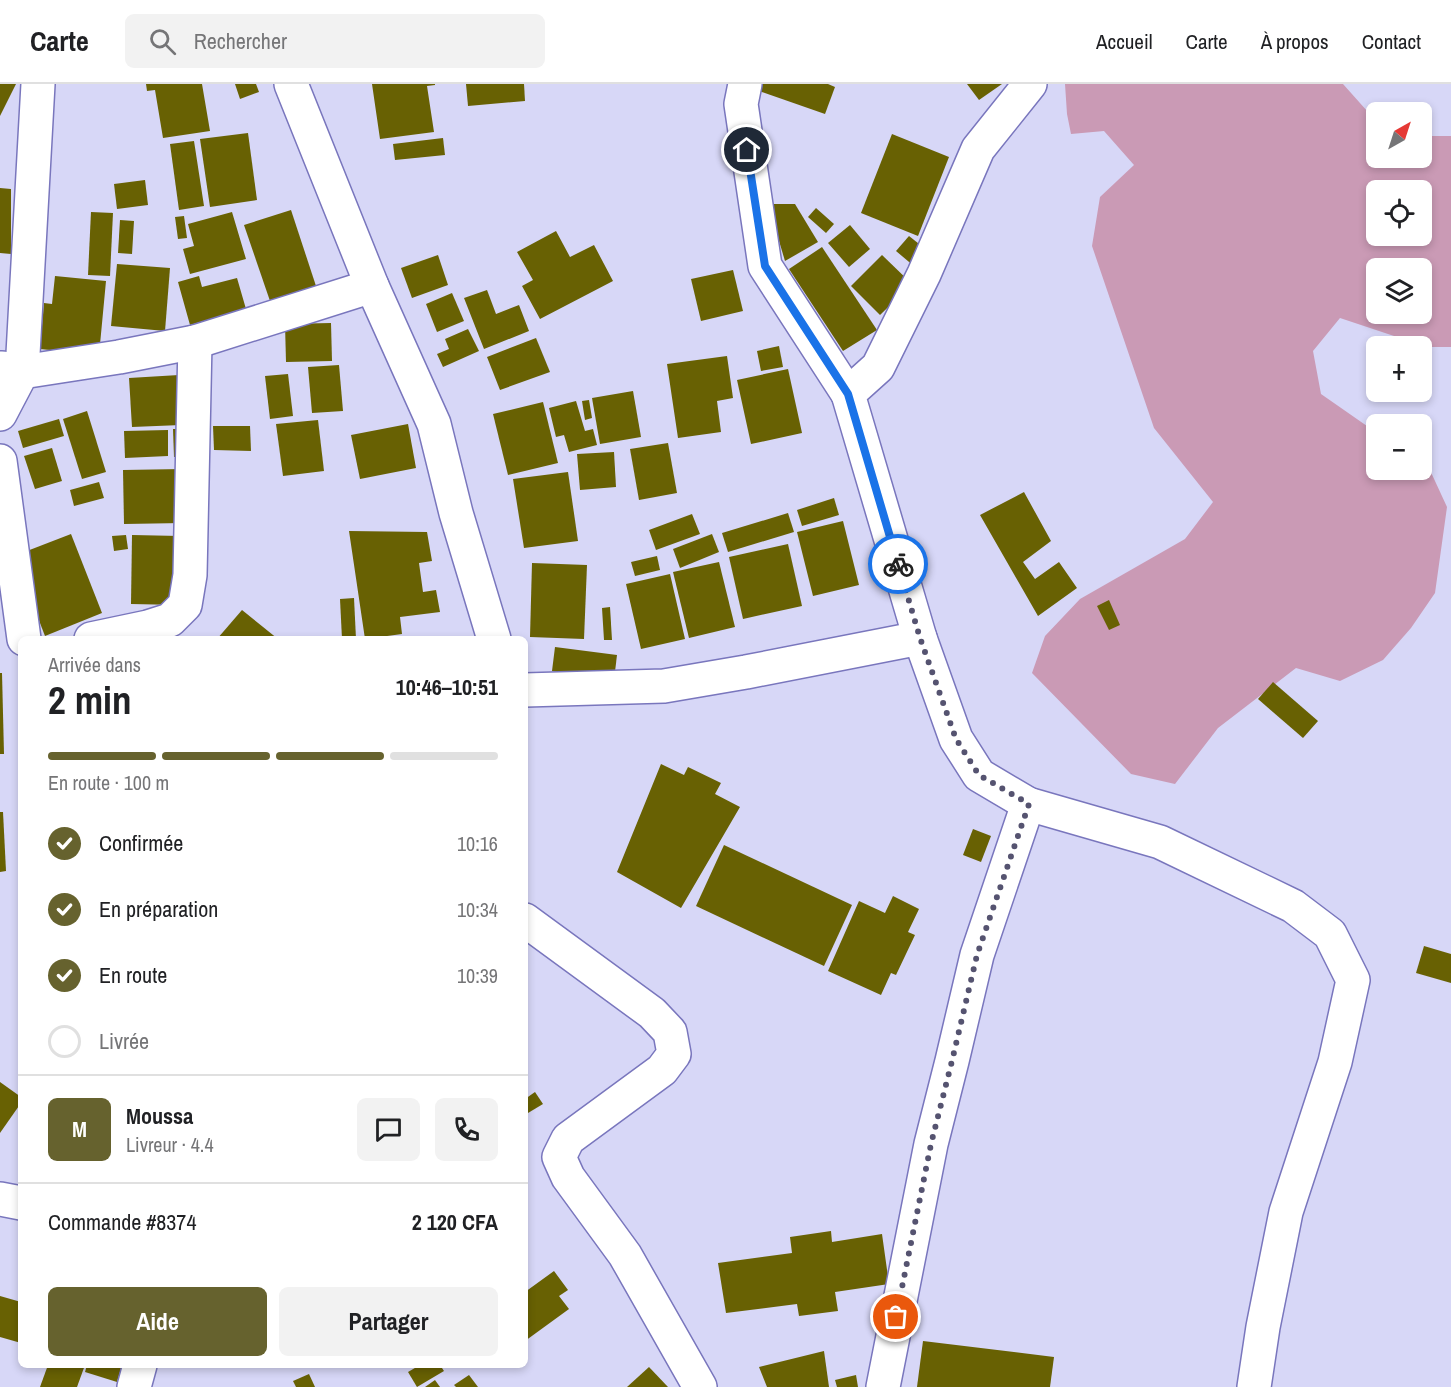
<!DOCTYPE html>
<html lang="fr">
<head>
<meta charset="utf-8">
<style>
	body { margin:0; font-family:"Archivo Narrow",sans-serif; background:#f2f2f2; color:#202124; height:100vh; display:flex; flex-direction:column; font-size:22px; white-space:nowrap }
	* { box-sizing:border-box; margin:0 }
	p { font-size:20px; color:#757577 }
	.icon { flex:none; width:33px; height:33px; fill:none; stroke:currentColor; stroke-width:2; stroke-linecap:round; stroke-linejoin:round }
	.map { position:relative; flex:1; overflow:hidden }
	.side { position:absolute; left:18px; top:552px; width:510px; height:732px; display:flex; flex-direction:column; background:#fff; border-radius:9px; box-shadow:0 3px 9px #0003 }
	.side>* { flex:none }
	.needle { width:39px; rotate:39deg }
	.tools { position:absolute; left:1366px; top:18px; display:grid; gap:12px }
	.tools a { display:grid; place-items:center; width:66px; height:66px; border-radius:9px; background:#fff; box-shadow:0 3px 9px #0003; font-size:30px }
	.pin { position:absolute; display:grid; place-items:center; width:51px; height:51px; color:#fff; margin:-26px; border:3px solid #fff; border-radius:50%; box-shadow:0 2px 6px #0007 }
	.courier { position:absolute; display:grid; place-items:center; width:60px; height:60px; margin:-30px; border:4px solid #1a73e8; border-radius:50%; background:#fff; color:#222; box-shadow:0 2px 8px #0007 }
	.headline em { font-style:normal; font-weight:800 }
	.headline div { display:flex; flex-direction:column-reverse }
	.headline { display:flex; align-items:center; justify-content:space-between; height:102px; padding:0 30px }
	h1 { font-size:39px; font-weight:800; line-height:45px }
	.bar { display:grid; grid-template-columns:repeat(4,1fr); gap:9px 6px; align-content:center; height:72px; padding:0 30px }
	.bar i { height:8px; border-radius:4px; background:#e0e0e0 }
	.bar .selected { background:#66622e }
	.bar p { grid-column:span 4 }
	.line { display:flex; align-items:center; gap:15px; padding:0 30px; border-top:2px solid #e0e0e0 }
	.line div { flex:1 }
	.round { display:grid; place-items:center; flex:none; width:63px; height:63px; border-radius:9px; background:#f2f2f2 }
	ol { padding:0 30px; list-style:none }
	li { display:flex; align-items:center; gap:18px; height:66px }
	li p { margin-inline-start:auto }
	li .icon { padding:6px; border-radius:50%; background:#66622e; color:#fff; stroke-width:4 }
	li:last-child { color:#757577 }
	li i { width:33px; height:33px; border:3px solid #e0e0e0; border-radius:50% }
	.action { display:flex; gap:12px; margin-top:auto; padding:12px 30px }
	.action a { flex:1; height:69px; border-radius:9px; background:#66622e; color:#fff; font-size:24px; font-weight:800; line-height:69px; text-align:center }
	.action a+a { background:#f2f2f2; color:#202124 }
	header { display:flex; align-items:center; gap:36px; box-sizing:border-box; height:84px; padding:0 30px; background:#fff; border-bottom:2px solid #e0e0e0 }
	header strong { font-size:28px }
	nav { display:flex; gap:33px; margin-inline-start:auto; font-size:21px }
	.search { width:420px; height:54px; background:#f2f2f2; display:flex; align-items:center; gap:15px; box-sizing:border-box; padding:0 21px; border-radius:9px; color:#757577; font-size:22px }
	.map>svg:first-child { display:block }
</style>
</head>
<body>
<header>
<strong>Carte</strong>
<div class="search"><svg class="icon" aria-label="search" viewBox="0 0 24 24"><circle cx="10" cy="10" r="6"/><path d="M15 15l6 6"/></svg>Rechercher</div>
<nav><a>Accueil</a><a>Carte</a><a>À propos</a><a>Contact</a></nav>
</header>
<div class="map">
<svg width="1451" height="1303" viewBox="0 0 1451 1303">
	<rect width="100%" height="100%" fill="#d7d7f7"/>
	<path fill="#ca9ab5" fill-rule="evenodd" d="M 1065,0 L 1343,0 L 1368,28 L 1377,34 L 1377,74 L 1422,74 L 1422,52 L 1451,52 L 1451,263 L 1427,263 L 1340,234 L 1313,267 L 1321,310 L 1377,349 L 1377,386 L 1422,386 L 1422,380 L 1429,384 L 1447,423 L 1435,509 L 1411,544 L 1383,576 L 1340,597 L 1296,584 L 1218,644 L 1175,700 L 1131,690 L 1032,589 L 1045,552 L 1080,515 L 1185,455 L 1213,418 L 1154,344 L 1092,162 L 1100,113 L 1134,81 L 1104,47 L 1071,50 L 1067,30 ZM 1377,106 L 1422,106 L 1422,152 L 1377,152 ZM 1377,184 L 1422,184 L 1422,230 L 1377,230 Z"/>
	<g fill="#686103">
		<polygon points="0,0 16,0 0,32"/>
		<polygon points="146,0 202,0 210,47 163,54 155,6 147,7"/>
		<polygon points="235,0 256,0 259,8 240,15"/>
		<polygon points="372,0 435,0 435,1 427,2 434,48 380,55"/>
		<polygon points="466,0 524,0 525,17 468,22"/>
		<polygon points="762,0 828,0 835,3 825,30 759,7"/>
		<polygon points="967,0 1002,0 979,16"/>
		<polygon points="248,49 257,116 210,123 200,55"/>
		<polygon points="892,50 949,73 918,152 861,129"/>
		<polygon points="443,54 445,71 395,76 393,60"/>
		<polygon points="194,57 204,122 179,126 170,60"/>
		<polygon points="145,96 148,121 117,125 114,100"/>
		<polygon points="0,104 11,105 11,170 0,169"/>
		<polygon points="768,120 795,120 818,158 785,177"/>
		<polygon points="816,124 834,140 826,149 808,133"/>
		<polygon points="291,126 316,202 270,217 244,141"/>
		<polygon points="91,128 113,129 110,192 88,191"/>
		<polygon points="232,128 246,175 190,190 183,165 194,162 188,140"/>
		<polygon points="184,132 187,154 178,155 175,133"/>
		<polygon points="120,136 134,137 132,170 118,169"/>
		<polygon points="850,141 870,165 849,183 828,159"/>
		<polygon points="556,147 570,173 594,161 613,197 540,235 522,202 533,196 517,168"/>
		<polygon points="909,152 928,167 915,183 896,167"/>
		<polygon points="822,163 877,246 843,267 789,185"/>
		<polygon points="438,171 448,201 412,214 401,184"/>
		<polygon points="882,171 912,200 880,231 851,202"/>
		<polygon points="117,180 170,184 165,247 111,242"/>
		<polygon points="733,186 743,227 701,237 691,195"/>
		<polygon points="55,192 106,197 99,271 40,265 44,219 52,220"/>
		<polygon points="199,192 202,203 237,194 246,225 190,241 178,198"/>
		<polygon points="487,206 496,230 519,221 529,247 484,265 464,214"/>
		<polygon points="452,209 464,237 437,248 426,220"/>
		<polygon points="331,239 332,277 286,278 285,240"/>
		<polygon points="468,245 479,267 443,283 437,270 449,265 445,255"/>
		<polygon points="536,254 550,288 500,306 487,273"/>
		<polygon points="779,262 783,283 761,287 757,267"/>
		<polygon points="727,272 733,314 717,317 721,348 678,354 667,280"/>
		<polygon points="339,281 343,327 312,329 308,283"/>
		<polygon points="788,285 802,349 751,360 737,296"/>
		<polygon points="288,290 293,332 270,335 265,292"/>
		<polygon points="179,291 181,341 132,343 129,294"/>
		<polygon points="633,307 641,353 600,360 592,314"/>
		<polygon points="589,316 592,334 585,336 582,317"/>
		<polygon points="576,317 585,347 593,345 597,361 569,368 564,351 556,353 549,324"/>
		<polygon points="543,318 558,379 508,391 493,330"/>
		<polygon points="87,327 106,388 82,395 63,335"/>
		<polygon points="59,335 64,352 23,364 18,347"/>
		<polygon points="318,336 324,387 283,392 276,340"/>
		<polygon points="408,340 416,384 360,395 351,351"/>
		<polygon points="213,342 250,342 251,367 214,366"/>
		<polygon points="173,345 181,345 182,373 174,373"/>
		<polygon points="168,346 168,372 125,374 124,347"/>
		<polygon points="668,359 677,409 639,416 630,365"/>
		<polygon points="52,364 62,397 35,405 24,372"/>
		<polygon points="614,368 616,403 580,406 577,370"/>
		<polygon points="182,385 183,439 124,440 123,386"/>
		<polygon points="568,388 578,457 524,464 513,395"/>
		<polygon points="99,398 104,414 74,422 70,406"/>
		<polygon points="1024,408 1051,457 1023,478 1035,495 1059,478 1077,504 1038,532 980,431"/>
		<polygon points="834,414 839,431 802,442 797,426"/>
		<polygon points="788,429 794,448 728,468 722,449"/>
		<polygon points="692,430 700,450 656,466 649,446"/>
		<polygon points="843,437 859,501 813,512 797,448"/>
		<polygon points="349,447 427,448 432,477 419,479 423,508 436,506 440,528 400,533 402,550 365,555"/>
		<polygon points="71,450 102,529 45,552 14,472"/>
		<polygon points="712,450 719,468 680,484 673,465"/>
		<polygon points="126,451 128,465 114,467 112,452"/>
		<polygon points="132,451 180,452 179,521 131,520"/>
		<polygon points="788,460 802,522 743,535 729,473"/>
		<polygon points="657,472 660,486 635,492 631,478"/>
		<polygon points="719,478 735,543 689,554 673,488"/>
		<polygon points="532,479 587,481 584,555 530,553"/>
		<polygon points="670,490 685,555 641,565 626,500"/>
		<polygon points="354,514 356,555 342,555 340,515"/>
		<polygon points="1109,516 1120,541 1109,546 1097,522"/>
		<polygon points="610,523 612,556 604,556 602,524"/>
		<polygon points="242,526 278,555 217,555"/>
		<polygon points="555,563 617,571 614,596 552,587"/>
		<polygon points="0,589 2,589 4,670 0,670"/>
		<polygon points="1273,598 1318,637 1303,654 1258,615"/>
		<polygon points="661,680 684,691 688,683 721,699 715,710 740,723 681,824 617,788"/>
		<polygon points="0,728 3,728 6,787 0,788"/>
		<polygon points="973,745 991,752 981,778 963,771"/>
		<polygon points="724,761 852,821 824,882 696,822"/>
		<polygon points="893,812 919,825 908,848 915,851 896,891 891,889 881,911 828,887 859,817 885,829"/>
		<polygon points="1424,862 1451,870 1451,899 1416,889"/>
		<polygon points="0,998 21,1013 21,1019 0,1049"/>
		<polygon points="535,1008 543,1020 528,1029 525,1024 525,1015"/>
		<polygon points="831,1147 832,1158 882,1150 889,1200 835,1208 838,1227 799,1232 797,1220 726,1229 718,1179 792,1169 790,1153"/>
		<polygon points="554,1187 568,1206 559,1212 569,1225 525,1257 525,1208"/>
		<polygon points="0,1212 21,1218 21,1259 0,1253"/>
		<polygon points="923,1257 1054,1273 1050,1303 917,1303"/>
		<polygon points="824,1267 829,1303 767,1303 759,1283"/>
		<polygon points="48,1281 85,1281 77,1303 40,1303"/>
		<polygon points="87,1281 122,1281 117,1298 85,1288"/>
		<polygon points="420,1281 440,1281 444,1287 417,1303 408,1288"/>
		<polygon points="649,1283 668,1303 627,1303"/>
		<polygon points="309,1290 315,1303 296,1303 293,1297"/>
		<polygon points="469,1291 478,1303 456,1303 454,1301"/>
		<polygon points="856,1291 858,1303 837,1303 835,1296"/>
		<polygon points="435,1296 440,1303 425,1303"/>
	</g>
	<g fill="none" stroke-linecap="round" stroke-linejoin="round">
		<defs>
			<g id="minor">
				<polyline points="291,0 372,202 434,340 456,429 494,555"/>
				<polyline points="745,0 741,20 765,182 848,310"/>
				<polyline points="1030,0 978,65 924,190 878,283 848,310 920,554 956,655 979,691 1028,720 1160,758 1293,822 1330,850 1353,896 1335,978 1286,1128 1263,1243 1254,1303"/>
				<polyline points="2,284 22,288 38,0"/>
				<polyline points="0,330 22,288 119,273 195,258 372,202"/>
				<polyline points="0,377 24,555"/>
				<polyline points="91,555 148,543 170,536 185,521 190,491 195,258"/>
				<polyline points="525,606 664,602 746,588 920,554"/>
				<polyline points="525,836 652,929 670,948 674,970 662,986 568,1055 559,1073 568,1093 625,1171 700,1303"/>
				<polyline points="0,1115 21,1119"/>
				<polyline points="134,1303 140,1281"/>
				<polyline points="883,1303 931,1060 952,977 977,871 1028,720"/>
			</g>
		</defs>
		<use href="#minor" stroke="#7976bd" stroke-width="36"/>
		<use href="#minor" stroke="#fff" stroke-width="33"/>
	</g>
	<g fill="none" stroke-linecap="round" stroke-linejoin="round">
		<polyline stroke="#555370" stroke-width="6" stroke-dasharray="0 10.8" points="896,1233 931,1060 952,977 977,871 1029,720 979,691 956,655 920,554 898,480"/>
		<polyline stroke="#1a73e8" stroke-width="8" points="747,66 765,182 848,310 898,480"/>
	</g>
</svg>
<div class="tools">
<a><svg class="needle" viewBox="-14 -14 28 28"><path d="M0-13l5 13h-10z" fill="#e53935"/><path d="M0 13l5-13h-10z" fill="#757577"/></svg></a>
<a><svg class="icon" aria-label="locate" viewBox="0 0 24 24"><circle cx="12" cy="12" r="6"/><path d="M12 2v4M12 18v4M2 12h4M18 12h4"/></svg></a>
<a><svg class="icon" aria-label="layers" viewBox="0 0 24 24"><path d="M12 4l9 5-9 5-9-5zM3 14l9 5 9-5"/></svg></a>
<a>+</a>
<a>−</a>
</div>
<div class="pin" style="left:896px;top:1233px;background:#ea580c"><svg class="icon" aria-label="bag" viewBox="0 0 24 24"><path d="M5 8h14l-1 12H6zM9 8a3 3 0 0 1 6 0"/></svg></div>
<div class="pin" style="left:747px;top:66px;background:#1f2937"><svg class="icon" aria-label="home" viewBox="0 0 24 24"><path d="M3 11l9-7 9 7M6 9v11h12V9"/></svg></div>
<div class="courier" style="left:898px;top:480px"><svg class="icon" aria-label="bike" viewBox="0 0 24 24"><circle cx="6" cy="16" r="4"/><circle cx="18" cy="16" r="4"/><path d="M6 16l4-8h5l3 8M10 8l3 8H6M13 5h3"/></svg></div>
<section class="side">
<div class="headline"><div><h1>2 min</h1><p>Arrivée dans</p></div><em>10:46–10:51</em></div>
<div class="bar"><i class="selected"></i><i class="selected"></i><i class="selected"></i><i></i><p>En route · 100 m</p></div>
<ol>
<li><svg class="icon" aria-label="check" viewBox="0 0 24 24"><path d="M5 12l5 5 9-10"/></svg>Confirmée<p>10:16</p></li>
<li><svg class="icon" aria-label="check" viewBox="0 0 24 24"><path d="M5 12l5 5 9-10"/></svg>En préparation<p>10:34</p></li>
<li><svg class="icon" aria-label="check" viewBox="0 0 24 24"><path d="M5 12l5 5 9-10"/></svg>En route<p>10:39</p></li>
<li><i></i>Livrée</li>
</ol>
<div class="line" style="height:108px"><b class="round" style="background:#66622e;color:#fff">M</b><div><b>Moussa</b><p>Livreur · 4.4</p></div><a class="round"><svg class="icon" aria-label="chat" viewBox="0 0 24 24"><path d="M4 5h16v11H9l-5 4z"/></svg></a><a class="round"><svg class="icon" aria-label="phone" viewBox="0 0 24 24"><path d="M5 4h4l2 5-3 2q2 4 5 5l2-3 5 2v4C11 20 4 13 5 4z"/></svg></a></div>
<div class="line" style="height:78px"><div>Commande #8374</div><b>2 120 CFA</b></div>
<div class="action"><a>Aide</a><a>Partager</a></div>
</section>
</div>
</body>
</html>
